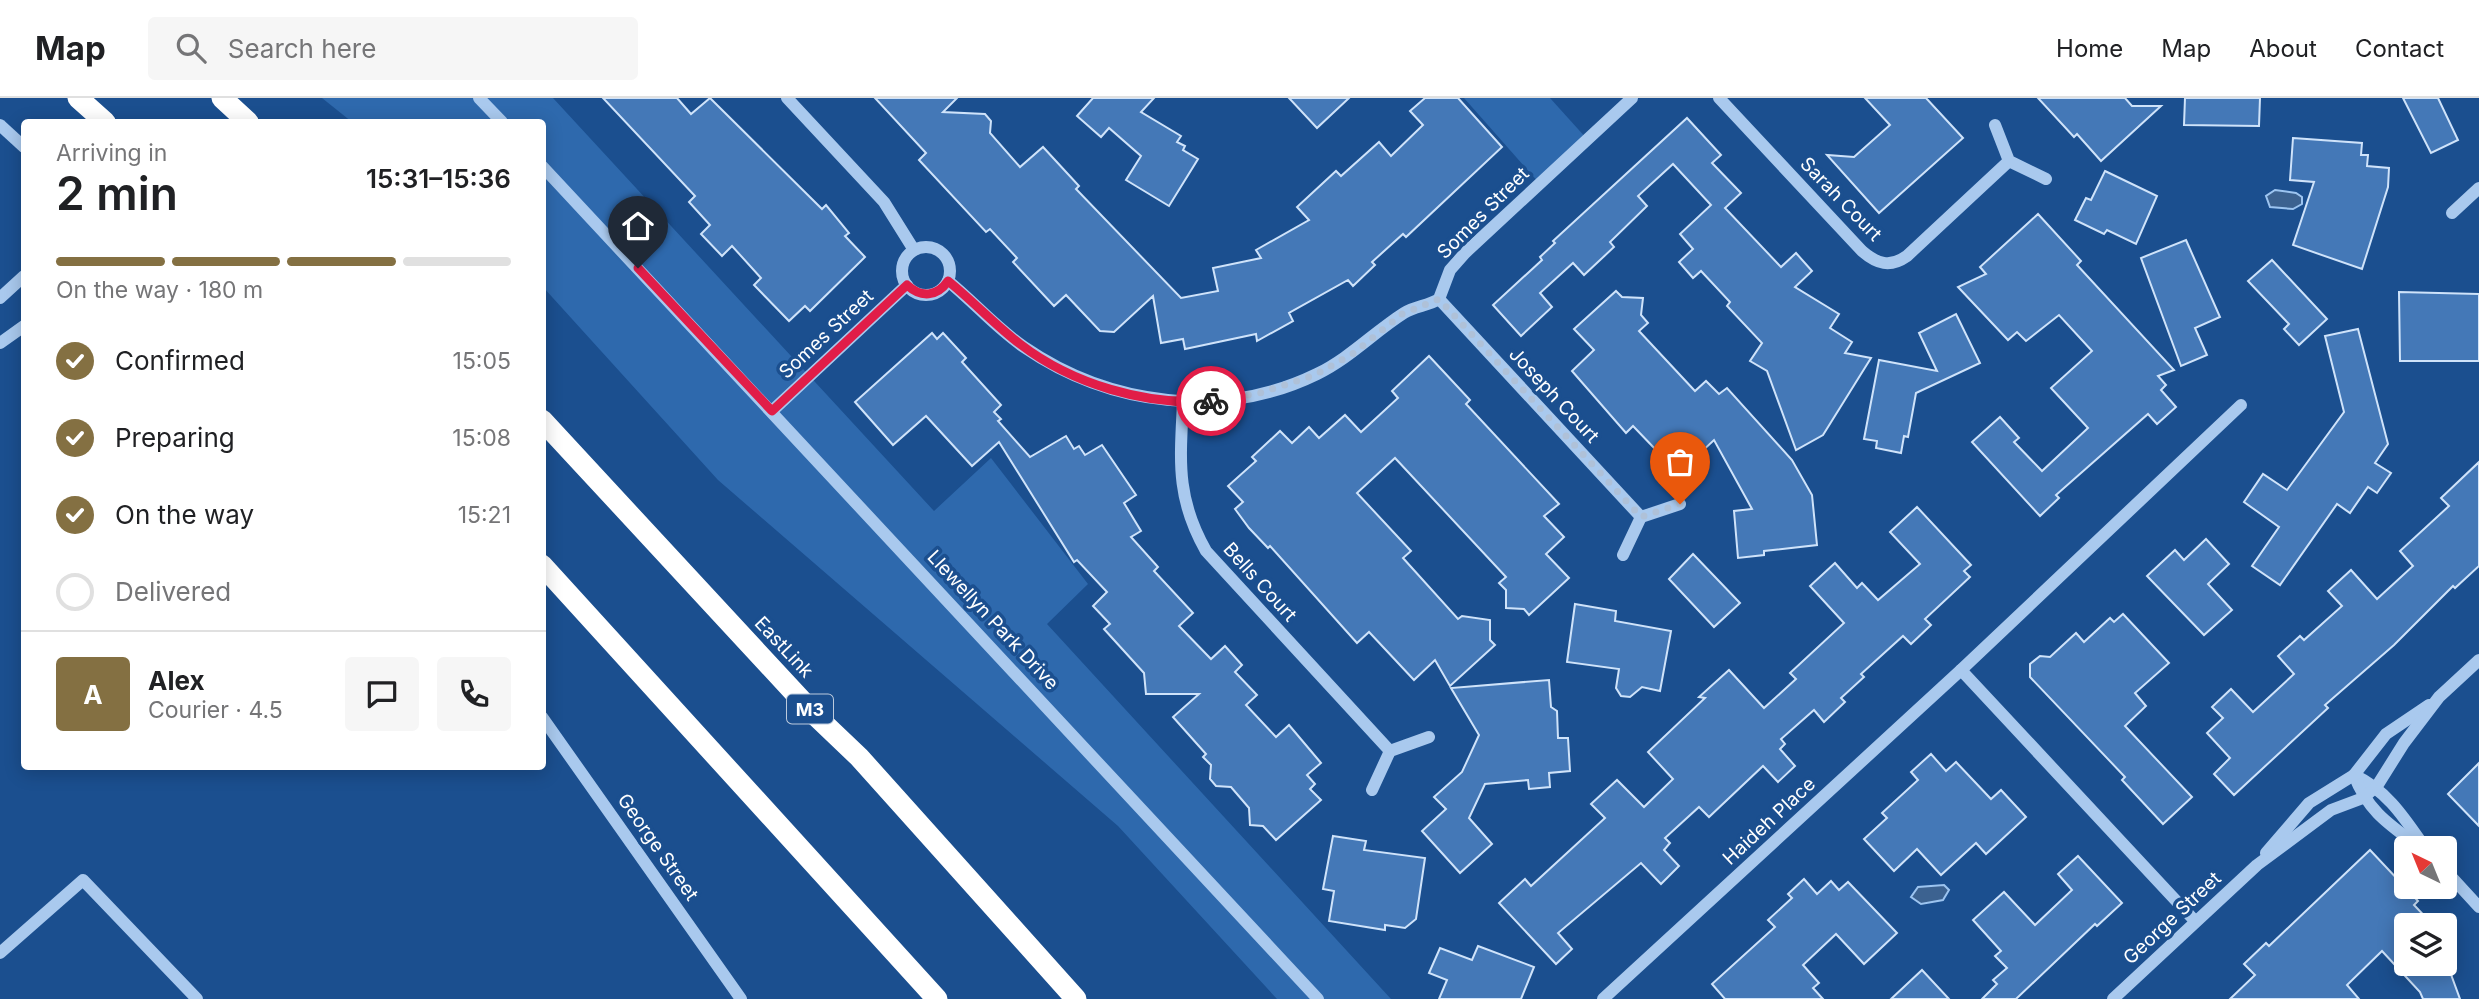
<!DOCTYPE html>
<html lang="en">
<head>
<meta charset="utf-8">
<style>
	body { margin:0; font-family:Inter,sans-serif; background:#f6f6f6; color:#202124; height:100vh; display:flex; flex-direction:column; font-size:26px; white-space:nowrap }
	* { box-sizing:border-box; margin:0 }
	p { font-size:23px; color:#757577 }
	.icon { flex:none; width:38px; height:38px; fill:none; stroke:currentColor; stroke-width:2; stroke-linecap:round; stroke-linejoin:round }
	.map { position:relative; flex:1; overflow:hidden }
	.side { position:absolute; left:21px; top:21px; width:525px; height:651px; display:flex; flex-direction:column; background:#fff; border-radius:7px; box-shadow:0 4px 18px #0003 }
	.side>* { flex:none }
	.needle { width:46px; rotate:317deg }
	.tools { position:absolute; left:2394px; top:738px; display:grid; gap:14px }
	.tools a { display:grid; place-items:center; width:63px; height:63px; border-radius:7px; background:#fff; box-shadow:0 4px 18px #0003; font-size:35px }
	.pin { position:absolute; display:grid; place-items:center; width:60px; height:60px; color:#fff; margin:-72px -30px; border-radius:50% 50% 50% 0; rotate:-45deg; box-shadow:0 0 7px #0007 }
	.pin .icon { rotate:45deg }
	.courier { position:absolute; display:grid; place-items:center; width:70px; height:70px; margin:-35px; border:5px solid #e11d48; border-radius:50%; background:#fff; color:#222; box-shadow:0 2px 9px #0007 }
	.head em { font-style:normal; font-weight:600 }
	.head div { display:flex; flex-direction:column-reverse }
	.head { display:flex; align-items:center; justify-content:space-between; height:119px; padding:0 35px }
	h1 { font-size:46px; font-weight:600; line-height:52px }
	.bar { display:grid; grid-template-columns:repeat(4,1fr); gap:10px 7px; align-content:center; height:84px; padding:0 35px }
	.bar i { height:9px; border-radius:5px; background:#e0e0e0 }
	.bar .active { background:#847042 }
	.bar p { grid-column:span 4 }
	.line { display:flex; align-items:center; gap:18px; padding:0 35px; border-top:2px solid #e0e0e0 }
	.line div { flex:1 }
	.round { display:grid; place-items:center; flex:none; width:74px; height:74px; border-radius:7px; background:#f6f6f6 }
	ol { padding:0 35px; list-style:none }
	li { display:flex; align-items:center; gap:21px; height:77px }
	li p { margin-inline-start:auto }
	li .icon { padding:7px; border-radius:50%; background:#847042; color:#fff; stroke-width:4 }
	li:last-child { color:#757577 }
	li i { width:38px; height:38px; border:4px solid #e0e0e0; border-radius:50% }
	header { display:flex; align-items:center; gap:42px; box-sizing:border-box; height:98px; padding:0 35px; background:#fff; border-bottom:2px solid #e0e0e0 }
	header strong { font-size:33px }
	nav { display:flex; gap:38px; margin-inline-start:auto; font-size:24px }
	.search { width:490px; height:63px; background:#f6f6f6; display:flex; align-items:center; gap:18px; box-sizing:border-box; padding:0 24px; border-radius:7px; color:#757577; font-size:26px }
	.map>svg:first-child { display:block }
</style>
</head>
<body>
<header>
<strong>Map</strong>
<div class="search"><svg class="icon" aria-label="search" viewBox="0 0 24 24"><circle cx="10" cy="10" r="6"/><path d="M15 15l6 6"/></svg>Search here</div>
<nav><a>Home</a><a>Map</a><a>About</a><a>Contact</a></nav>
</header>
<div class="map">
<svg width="2479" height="901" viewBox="0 0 2479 901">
	<rect width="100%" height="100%" fill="#1b4f8f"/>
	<g fill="#2e69ad">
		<polygon points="322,0 553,0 934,413 991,360 1088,486 1047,526 1391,901 1277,901 1118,728 718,382 543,189 542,24 352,24"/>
		<polygon points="1464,0 1550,0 1587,41 1540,86"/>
	</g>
	<g fill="#3c6290" stroke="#9cc4f0" stroke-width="2">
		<polygon points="2275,92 2296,95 2302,99 2302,106 2293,111 2270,109 2266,98"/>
		<polygon points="1944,787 1949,792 1943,802 1921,806 1911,799 1918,789"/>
	</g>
	<g fill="#4478b7" stroke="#cfe3fa" stroke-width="2">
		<polygon points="603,0 677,0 691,16 710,0 822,111 826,107 849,135 845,138 865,159 810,213 805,208 789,223 754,187 761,180 732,148 722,158 701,136 710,127 689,104 695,98"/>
		<polygon points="875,0 957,0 943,14 985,16 991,23 990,35 1020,69 1043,49 1079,88 1076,91 1181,200 1218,193 1213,170 1261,160 1256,152 1309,122 1297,109 1336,73 1341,78 1379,44 1391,58 1423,27 1410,13 1425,0 1458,0 1502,49 1406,139 1403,136 1372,164 1375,167 1353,188 1348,182 1289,215 1293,223 1257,243 1256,236 1185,251 1183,241 1161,245 1153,198 1114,234 1100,233 1066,197 1054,208 1013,164 1017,160 990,131 986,134 919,62 926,55"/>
		<polygon points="1093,0 1154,0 1141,14 1181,38 1177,44 1185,48 1183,52 1198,61 1169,108 1126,82 1141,58 1109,30 1101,39 1077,18"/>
		<polygon points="1289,0 1349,0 1317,30"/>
		<polygon points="1865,0 1926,0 1963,40 1879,115 1827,57 1854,59 1890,27"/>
		<polygon points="2038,0 2125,0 2132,8 2161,8 2101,63 2077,36 2074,39"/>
		<polygon points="2185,0 2260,0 2259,28 2184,27"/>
		<polygon points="2403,0 2438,0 2458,42 2431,55"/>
		<polygon points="1687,20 1721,57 1712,65 1741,95 1725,110 1781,169 1796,155 1812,173 1795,189 1839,216 1830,230 1852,244 1845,255 1871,260 1823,337 1796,352 1767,273 1750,263 1762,245 1727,208 1730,204 1701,173 1693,180 1679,164 1693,151 1680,136 1711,107 1673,66 1638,98 1647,108 1610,144 1614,149 1584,177 1573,165 1540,195 1552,209 1521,238 1493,207 1542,162 1540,159 1555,145 1553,143"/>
		<polygon points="2293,40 2362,45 2361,57 2368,57 2367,68 2389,70 2388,89 2362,171 2293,147 2314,84 2290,82"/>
		<polygon points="2105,73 2157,98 2136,146 2107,132 2104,136 2075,122 2086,100 2091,102"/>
		<polygon points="2038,116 2081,163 2077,167 2174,272 2158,278 2166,287 2161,292 2176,309 2157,326 2148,316 2056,397 2059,400 2040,418 1972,344 2000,319 2019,340 2014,344 2042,373 2088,330 2051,290 2092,253 2059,217 2026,243 2017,234 2008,242 1958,189 1986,176 1980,169"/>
		<polygon points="2186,142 2220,219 2195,230 2207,257 2181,268 2141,160"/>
		<polygon points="2272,162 2327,221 2299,247 2284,231 2289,226 2248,183"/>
		<polygon points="1616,193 1622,199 1643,200 1641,217 1648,225 1639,233 1695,293 1706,283 1719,296 1727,290 1792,362 1812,397 1817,447 1764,453 1764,457 1738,460 1734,413 1752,411 1714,342 1698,357 1686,343 1681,348 1672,339 1657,353 1633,328 1626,335 1572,273 1594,252 1574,231"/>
		<polygon points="2399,194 2479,196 2479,263 2400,263"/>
		<polygon points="1956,216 1980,265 1916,295 1908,339 1904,338 1901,355 1876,350 1877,343 1864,341 1879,262 1937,273 1919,235"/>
		<polygon points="2358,231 2388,346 2375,365 2391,375 2377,395 2368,389 2350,415 2337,406 2280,487 2252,468 2279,429 2244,404 2263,376 2287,392 2344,314 2325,238"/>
		<polygon points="932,235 937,241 943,235 966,260 962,264 1001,307 994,314 1001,321 998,323 1030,359 1066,338 1074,351 1079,348 1085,357 1102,347 1136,397 1124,405 1141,433 1131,439 1158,469 1154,473 1193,515 1179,528 1211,561 1225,548 1242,567 1235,574 1257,597 1246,607 1276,639 1289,627 1321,665 1307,677 1315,686 1310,691 1321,702 1276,742 1263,728 1250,727 1249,710 1231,689 1216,688 1210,681 1211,667 1203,659 1206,656 1173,619 1199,596 1146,596 1144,575 1104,531 1110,526 1093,508 1107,494 1077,462 1074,464 999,344 972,368 926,318 893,347 855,304"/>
		<polygon points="1429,258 1470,302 1466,306 1559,406 1544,418 1564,439 1546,456 1569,480 1529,517 1524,511 1506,510 1506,492 1499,485 1506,479 1395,360 1357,395 1411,453 1403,460 1458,521 1462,518 1490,522 1490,542 1495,547 1450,588 1435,562 1414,582 1369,534 1357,545 1270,448 1268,450 1249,430 1235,411 1243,404 1228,388 1256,363 1252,359 1280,333 1292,345 1309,329 1319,340 1345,317 1361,334 1398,300 1392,293"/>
		<polygon points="2479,364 2479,468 2455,490 2453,488 2394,547 2325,607 2328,610 2234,697 2214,676 2230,660 2207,635 2223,620 2212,609 2231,591 2253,614 2294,576 2278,558 2300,538 2304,542 2342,508 2328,493 2351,472 2377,501 2413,468 2400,453 2449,408 2441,400"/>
		<polygon points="1917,409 1971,467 1964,473 1970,479 1925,521 1931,527 1911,546 1903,538 1861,576 1864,579 1841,600 1845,604 1824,624 1814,612 1781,641 1785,646 1780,651 1795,668 1778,684 1763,668 1709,719 1699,709 1665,740 1670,745 1664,752 1679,768 1661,786 1641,765 1558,835 1572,851 1556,866 1499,805 1525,781 1531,788 1605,720 1591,706 1617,682 1644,709 1673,681 1648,654 1705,600 1699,599 1729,572 1764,610 1796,581 1790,575 1844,525 1810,488 1835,465 1857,490 1862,485 1878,502 1920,466 1890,434"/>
		<polygon points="2206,441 2229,466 2208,486 2232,512 2204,537 2147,478 2175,452 2184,462"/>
		<polygon points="1693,456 1740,505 1714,529 1669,481"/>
		<polygon points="1575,506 1616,513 1615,523 1671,533 1660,593 1642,589 1630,599 1621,598 1616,590 1619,571 1567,564"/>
		<polygon points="2123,516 2169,565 2135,595 2146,608 2125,628 2192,699 2163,726 2122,682 2125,679 2030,579 2030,566 2040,558 2050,559 2076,535 2084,544 2110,520 2114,524"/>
		<polygon points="1549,582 1551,609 1557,613 1558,640 1568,640 1570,673 1549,675 1550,689 1529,691 1528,682 1485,686 1469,720 1492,746 1460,775 1422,733 1446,711 1434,699 1462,674 1479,637 1451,590"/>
		<polygon points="1931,656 1946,673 1956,664 1991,701 2001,692 2026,719 1986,756 1976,745 1941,777 1917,751 1894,773 1864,741 1887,720 1882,715 1918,682 1911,674"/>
		<polygon points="2479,665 2479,728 2448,696"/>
		<polygon points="1333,738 1366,743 1364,752 1425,760 1416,821 1405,830 1385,827 1385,832 1329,823 1334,793 1323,791"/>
		<polygon points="2370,752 2418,803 2414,807 2434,828 2406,828 2406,866 2445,866 2445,860 2460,901 2423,901 2420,894 2382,853 2347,887 2359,901 2230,901 2255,877 2244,866 2266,845 2269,848"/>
		<polygon points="2078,758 2122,805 2097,828 2095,826 2016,901 1982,901 1997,886 1993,882 2007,870 1995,858 2001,853 1973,822 2004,794 2035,827 2072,792 2058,776"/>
		<polygon points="1804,781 1817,796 1831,783 1839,792 1848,784 1897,835 1864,866 1836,836 1803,867 1819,885 1813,890 1823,901 1725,901 1712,886 1775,829 1768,822 1792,800 1788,796"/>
		<polygon points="1478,848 1534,869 1521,901 1439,901 1447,882 1429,875 1440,850 1472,862"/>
		<polygon points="1922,872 1949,901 1891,901"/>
	</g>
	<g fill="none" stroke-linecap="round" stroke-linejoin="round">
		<g stroke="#a9c9ee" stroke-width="12">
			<polyline points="479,0 502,24"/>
			<polyline points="787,0 884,104 914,152"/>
			<path d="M 1719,0 L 1862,153 C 1877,166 1890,170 1907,158 L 2009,63"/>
			<polyline points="0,27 24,49"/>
			<polyline points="1995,27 2009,63 2046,81"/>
			<polyline points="542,68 1318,901"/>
			<polyline points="2452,115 2479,90"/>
			<circle cx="926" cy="173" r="24"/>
			<path d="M 948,183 C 974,204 996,230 1024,249 C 1110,308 1223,322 1317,276 C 1350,260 1374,234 1404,215 C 1415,208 1428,208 1439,201 L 1450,172 L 1465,155 L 1632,0"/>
			<polyline points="0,200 24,178"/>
			<polyline points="1439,201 1641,419"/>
			<polyline points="0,245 24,228"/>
			<path d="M 1183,305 C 1180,364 1176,400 1206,453 L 1390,653"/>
			<polyline points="772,313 907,187"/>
			<polyline points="1623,457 1641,419 1680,406"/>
			<polyline points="1961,572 2195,823"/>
			<polyline points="542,619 741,901"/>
			<path d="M 2354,677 C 2388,693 2405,721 2426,751"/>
			<path d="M 2354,677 C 2368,714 2390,727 2421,750"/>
			<polyline points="1372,692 1390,653 1429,639"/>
			<polyline points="2266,755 2309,705 2354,677 2386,636 2429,607"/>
			<polyline points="2445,772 2479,809"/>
			<polyline points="0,855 83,782 197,901"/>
			<polyline points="1603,901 1961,572 2241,307"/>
			<polyline points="2113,901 2257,767 2331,712 2363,700 2377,688 2404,645 2439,599 2479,562"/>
		</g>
		<g stroke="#fff" stroke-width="21">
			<polyline points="78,0 105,24"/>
			<polyline points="222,0 248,24"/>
			<polyline points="542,322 817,619 859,659 1076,901"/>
			<polyline points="542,467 937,901"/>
		</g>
	</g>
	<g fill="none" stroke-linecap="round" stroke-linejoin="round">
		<polyline stroke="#afc1d8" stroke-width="7" stroke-dasharray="0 12.6" points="1211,303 1260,295 1315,277 1354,255 1402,216 1439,201 1641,419 1680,406"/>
		<path stroke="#e11d48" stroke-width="9" d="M 638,170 L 772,313 L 907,187 C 921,200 937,199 948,183 C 973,203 995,227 1020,246 C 1072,286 1146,308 1211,303"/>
	</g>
	<g text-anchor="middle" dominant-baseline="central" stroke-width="7" stroke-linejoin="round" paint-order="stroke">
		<rect fill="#1b4f8f" stroke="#bbcadd" stroke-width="2" x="787" y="596.5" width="46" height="29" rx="5"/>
		<g font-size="18" font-weight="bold" fill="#fff">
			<text x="810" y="611">M3</text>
		</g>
		<g font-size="19" fill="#fff" stroke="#1b4f8f">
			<text transform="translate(1841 101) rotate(46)">Sarah Court</text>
			<text transform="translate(1483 115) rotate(-45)">Somes Street</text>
			<text transform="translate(826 236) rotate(-43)">Somes Street</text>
			<text transform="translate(1554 297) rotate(47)">Joseph Court</text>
			<text transform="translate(1260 484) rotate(48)">Bells Court</text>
			<text transform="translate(993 522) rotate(47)">Llewellyn Park Drive</text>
			<text transform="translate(784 549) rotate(47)">EastLink</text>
			<text transform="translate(1769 723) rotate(-43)">Haideh Place</text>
			<text transform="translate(658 749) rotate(55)">George Street</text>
			<text transform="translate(2172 820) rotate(-43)">George Street</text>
		</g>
	</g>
</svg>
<div class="tools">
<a><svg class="needle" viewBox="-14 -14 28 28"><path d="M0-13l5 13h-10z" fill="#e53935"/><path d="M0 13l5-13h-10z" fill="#757577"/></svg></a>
<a><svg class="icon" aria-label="layers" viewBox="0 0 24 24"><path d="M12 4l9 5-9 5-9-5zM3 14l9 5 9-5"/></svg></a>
</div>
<div class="pin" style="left:1680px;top:406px;background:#ea580c"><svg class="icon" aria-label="bag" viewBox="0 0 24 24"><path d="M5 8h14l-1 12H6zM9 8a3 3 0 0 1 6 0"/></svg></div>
<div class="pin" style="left:638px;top:170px;background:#1f2937"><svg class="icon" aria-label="home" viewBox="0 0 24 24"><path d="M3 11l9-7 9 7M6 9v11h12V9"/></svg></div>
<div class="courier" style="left:1211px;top:303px"><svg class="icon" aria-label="bike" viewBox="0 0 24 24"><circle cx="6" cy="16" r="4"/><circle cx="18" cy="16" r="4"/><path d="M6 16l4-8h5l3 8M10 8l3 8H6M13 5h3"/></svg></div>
<section class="side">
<div class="head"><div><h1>2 min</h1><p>Arriving in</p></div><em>15:31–15:36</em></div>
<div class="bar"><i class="active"></i><i class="active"></i><i class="active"></i><i></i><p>On the way · 180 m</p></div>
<ol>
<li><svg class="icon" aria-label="check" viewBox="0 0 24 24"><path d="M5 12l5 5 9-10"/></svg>Confirmed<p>15:05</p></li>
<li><svg class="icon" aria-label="check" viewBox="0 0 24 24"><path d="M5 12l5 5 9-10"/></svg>Preparing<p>15:08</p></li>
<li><svg class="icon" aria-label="check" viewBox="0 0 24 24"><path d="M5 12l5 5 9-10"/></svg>On the way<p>15:21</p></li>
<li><i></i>Delivered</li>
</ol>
<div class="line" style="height:126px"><b class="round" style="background:#847042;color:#fff">A</b><div><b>Alex</b><p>Courier · 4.5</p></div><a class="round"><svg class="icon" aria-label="chat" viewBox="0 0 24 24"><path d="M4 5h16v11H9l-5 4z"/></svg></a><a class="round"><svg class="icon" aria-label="phone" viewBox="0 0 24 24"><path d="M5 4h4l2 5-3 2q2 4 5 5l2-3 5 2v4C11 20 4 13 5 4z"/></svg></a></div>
</section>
</div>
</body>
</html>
